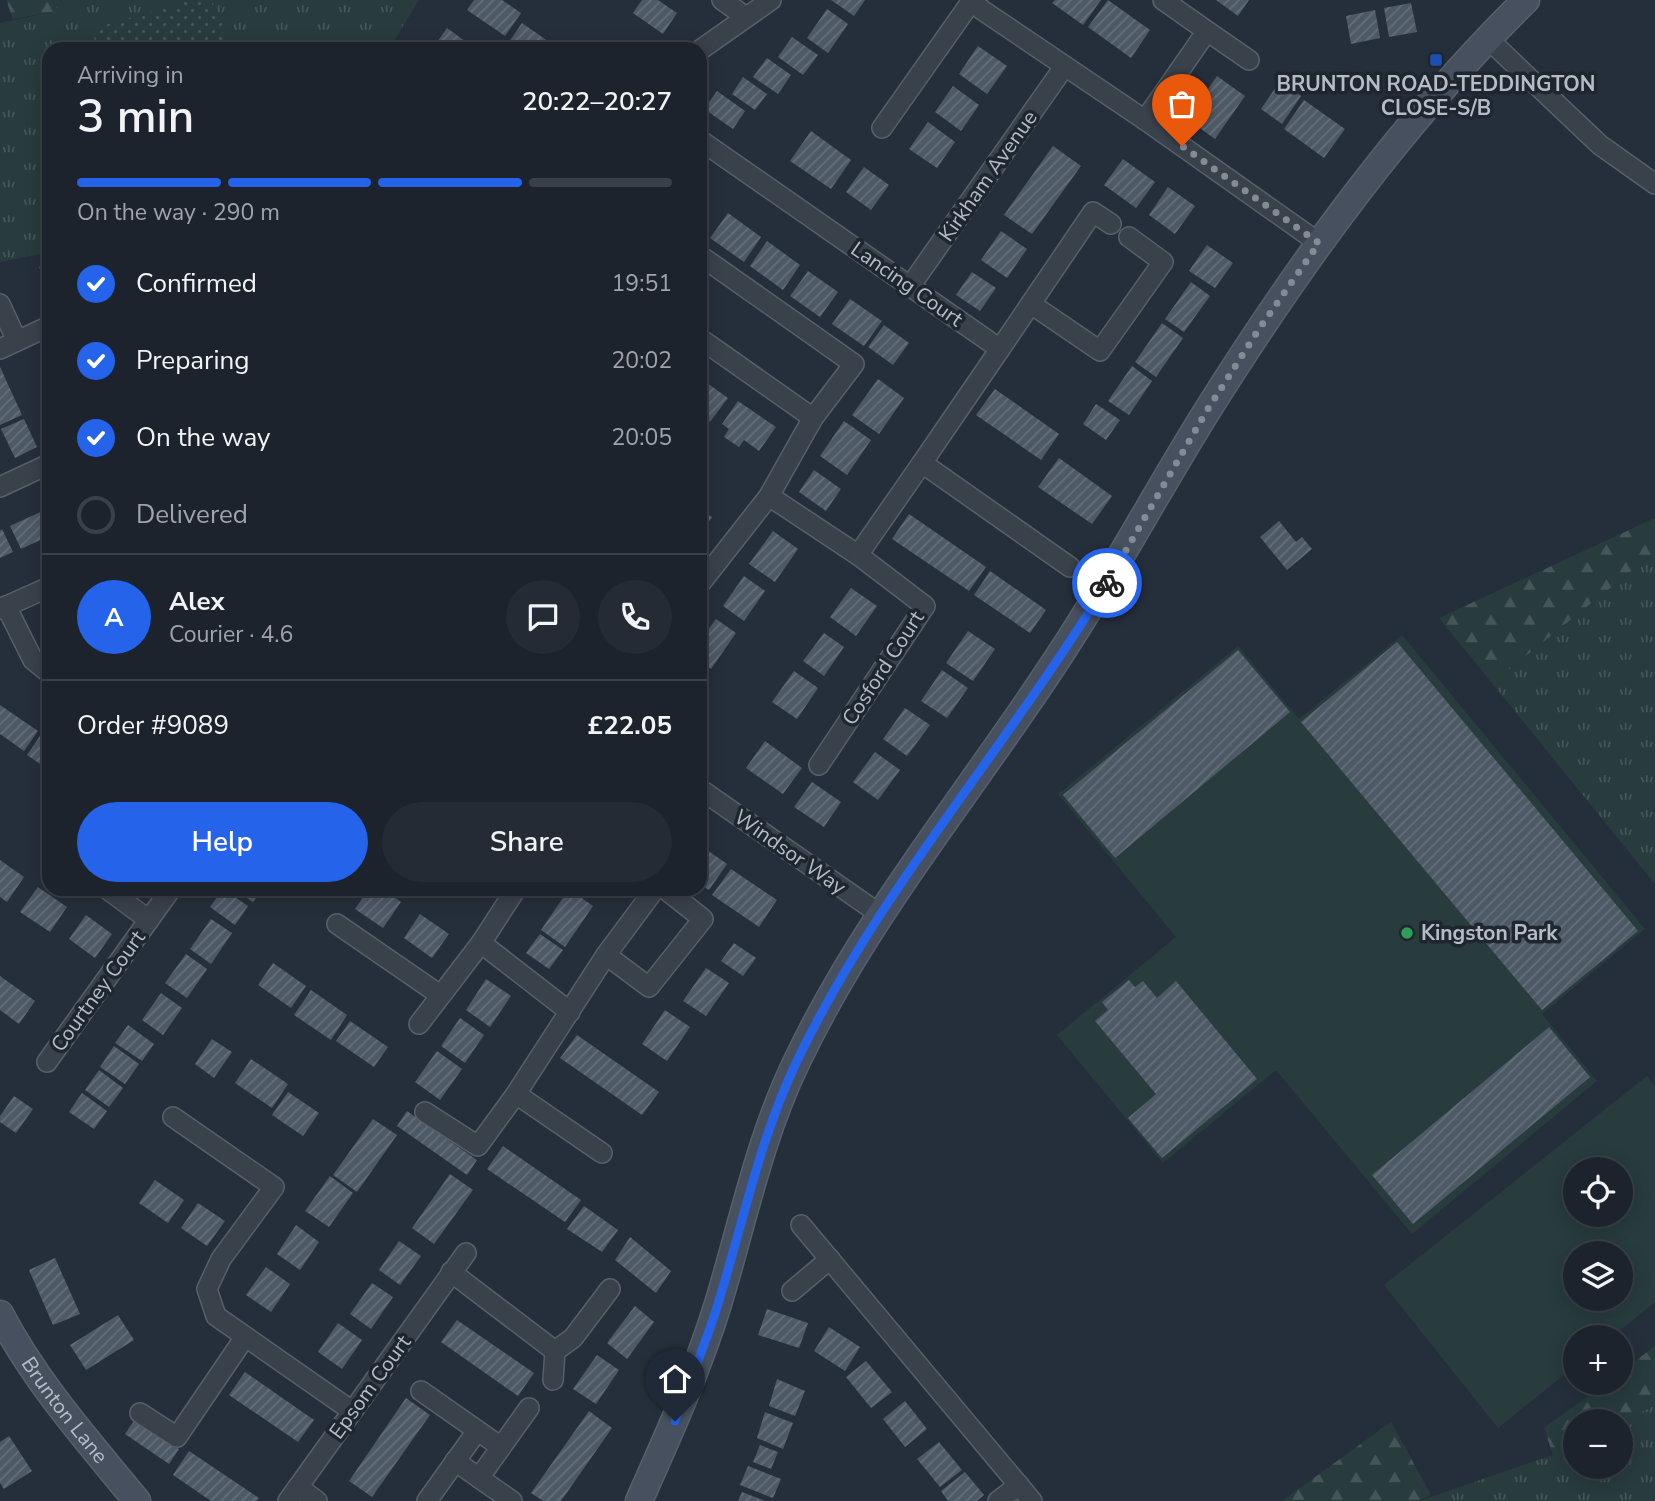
<!DOCTYPE html>
<html lang="en">
<head>
<meta charset="utf-8">
<style>
	body { margin:0; font-family:"Nunito Sans",sans-serif; background:#252b34; color:#f1f3f6; height:100vh; display:flex; flex-direction:column; font-size:26px; white-space:nowrap }
	* { box-sizing:border-box; margin:0 }
	p { font-size:23px; color:#a0a4a9 }
	.icon { flex:none; width:38px; height:38px; fill:none; stroke:currentColor; stroke-width:2; stroke-linecap:round; stroke-linejoin:round }
	.map { position:relative; flex:1; overflow:hidden }
	.side { position:absolute; left:42px; top:42px; width:665px; height:854px; display:flex; flex-direction:column; background:#1c232c; border-radius:21px; box-shadow:0 4px 18px #0003,0 0 0 2px #3a4048 }
	.side>* { flex:none }
	.tools { position:absolute; left:1563px; top:1157px; display:grid; gap:14px }
	.tools a { display:grid; place-items:center; width:70px; height:70px; border-radius:50%; background:#1c232c; box-shadow:0 4px 18px #0003,0 0 0 2px #3a4048; font-size:35px }
	.pin { position:absolute; display:grid; place-items:center; width:60px; height:60px; color:#fff; margin:-72px -30px; border-radius:50% 50% 50% 0; rotate:-45deg; box-shadow:0 0 7px #0007 }
	.pin .icon { rotate:45deg }
	.courier { position:absolute; display:grid; place-items:center; width:70px; height:70px; margin:-35px; border:5px solid #2563eb; border-radius:50%; background:#fff; color:#222; box-shadow:0 2px 9px #0007 }
	.summary em { font-style:normal; font-weight:600 }
	.summary div { display:flex; flex-direction:column-reverse }
	.summary { display:flex; align-items:center; justify-content:space-between; height:119px; padding:0 35px }
	h1 { font-size:46px; font-weight:600; line-height:52px }
	.bar { display:grid; grid-template-columns:repeat(4,1fr); gap:10px 7px; align-content:center; height:84px; padding:0 35px }
	.bar i { height:9px; border-radius:5px; background:#3a4048 }
	.bar .selected { background:#2563eb }
	.bar p { grid-column:span 4 }
	.line { display:flex; align-items:center; gap:18px; padding:0 35px; border-top:2px solid #3a4048 }
	.line div { flex:1 }
	.round { display:grid; place-items:center; flex:none; width:74px; height:74px; border-radius:37px; background:#252b34 }
	ol { padding:0 35px; list-style:none }
	li { display:flex; align-items:center; gap:21px; height:77px }
	li p { margin-inline-start:auto }
	li .icon { padding:7px; border-radius:50%; background:#2563eb; color:#fff; stroke-width:4 }
	li:last-child { color:#a0a4a9 }
	li i { width:38px; height:38px; border:4px solid #3a4048; border-radius:50% }
	.button { display:flex; gap:14px; margin-top:auto; padding:14px 35px }
	.button a { flex:1; height:80px; border-radius:42px; background:#2563eb; color:#fff; font-size:28px; font-weight:600; line-height:80px; text-align:center }
	.button a+a { background:#252b34; color:#f1f3f6 }
	.map>svg:first-child { display:block }
</style>
</head>
<body>
<div class="map">
<svg width="1655" height="1501" viewBox="0 0 1655 1501">
	<defs>
		<pattern id="grass-tufts" width="24" height="20" patternUnits="userSpaceOnUse" patternTransform="scale(1.75)"><rect width="24" height="20" fill="#283c3d"/><path d="M3 7l-1-3M5 7V3M7 7l1-3M15 17l-1-3M17 17v-4M19 17l1-3" fill="none" stroke="#455658"/></pattern>
		<pattern id="forest-firs" width="22" height="20" patternUnits="userSpaceOnUse" patternTransform="scale(1.75)"><rect width="22" height="20" fill="#283c3d"/><path d="M5 1l3.5 6h-7zM16 11l3.5 6h-7z" fill="#455658"/></pattern>
		<pattern id="park-dots" width="8" height="8" patternUnits="userSpaceOnUse" patternTransform="scale(1.75)"><rect width="8" height="8" fill="#283c3d"/><path d="M2 2h.1M6 6h.1" fill="none" stroke="#455658" stroke-width="1.8" stroke-linecap="round"/></pattern>
		<pattern id="building-hatch" width="6" height="6" patternUnits="userSpaceOnUse" patternTransform="scale(1.75)"><rect width="6" height="6" fill="#4e5966"/><path d="M-1 1l2-2M0 6l6-6M5 7l2-2" fill="none" stroke="#656f7a"/></pattern>
	</defs>
	<rect width="100%" height="100%" fill="#252f3b"/>
	<g fill="url(#grass-tufts)">
		<polygon points="54,0 419,0 389,49 49,49 49,252 0,262 0,23 57,11"/>
		<polygon points="1655,552 1655,884 1492,683"/>
		<polygon points="1655,1405 1655,1501 1419,1501 1553,1455 1575,1444 1575,1466 1620,1466 1621,1422"/>
	</g>
	<g fill="url(#forest-firs)">
		<polygon points="6,0 54,0 57,11 13,19"/>
		<polygon points="1655,518 1655,552 1492,683 1439,618"/>
		<polygon points="1655,1346 1655,1405 1621,1422 1575,1421 1575,1444 1553,1455 1544,1428 1606,1383 1620,1382 1621,1372"/>
		<polygon points="1391,1422 1431,1495 1418,1501 1282,1501"/>
	</g>
	<path fill="url(#park-dots)" d="M 191,0 L 211,0 C 220,17 230,30 222,49 L 94,49 L 95,28 Z"/>
	<g fill="#283c3d" fill-rule="evenodd">
		<polygon points="1402,635 1645,929 1542,1014 1597,1081 1412,1234 1276,1070 1163,1163 1057,1035 1176,937 1058,794 1238,646 1299,719"/>
		<path d="M 1647,1076 L 1655,1086 L 1655,1302 L 1612,1337 L 1575,1337 L 1575,1366 L 1498,1428 L 1384,1285 ZM 1575,1169 L 1620,1169 L 1620,1214 L 1575,1214 ZM 1620,1253 L 1620,1298 L 1575,1298 L 1575,1253 Z"/>
	</g>
	<g fill="url(#building-hatch)">
		<polygon points="474,0 502,0 521,13 505,36 467,10"/>
		<polygon points="642,0 658,0 677,13 663,34 633,13"/>
		<polygon points="831,0 865,0 854,16"/>
		<polygon points="1055,0 1101,0 1083,25 1052,3"/>
		<polygon points="1108,0 1150,30 1131,58 1088,27"/>
		<polygon points="1216,0 1249,0 1238,16"/>
		<polygon points="1411,3 1417,32 1389,37 1384,8"/>
		<polygon points="827,9 848,24 828,53 807,38"/>
		<polygon points="1375,10 1380,38 1351,44 1346,16"/>
		<polygon points="522,23 555,46 553,49 513,49 507,45"/>
		<polygon points="447,28 469,44 466,49 432,49"/>
		<polygon points="792,37 818,55 803,75 778,57"/>
		<polygon points="978,46 1007,66 987,94 959,74"/>
		<polygon points="767,58 791,75 778,94 753,77"/>
		<polygon points="1217,76 1245,96 1215,139 1187,119"/>
		<polygon points="743,77 767,94 755,110 732,94"/>
		<polygon points="1280,81 1301,96 1282,124 1261,109"/>
		<polygon points="953,86 979,105 961,131 935,112"/>
		<polygon points="717,91 745,111 733,129 704,109"/>
		<polygon points="1304,100 1345,129 1324,158 1284,129"/>
		<polygon points="928,122 955,142 937,168 909,149"/>
		<polygon points="811,131 851,160 831,189 790,161"/>
		<polygon points="1053,146 1081,166 1032,234 1004,215"/>
		<polygon points="1123,159 1155,182 1136,208 1104,185"/>
		<polygon points="864,167 889,185 871,210 846,192"/>
		<polygon points="1168,187 1195,206 1175,234 1149,215"/>
		<polygon points="728,213 761,237 744,262 710,238"/>
		<polygon points="1001,231 1027,249 1007,278 981,260"/>
		<polygon points="767,241 800,265 783,290 750,266"/>
		<polygon points="1207,245 1233,263 1215,288 1189,271"/>
		<polygon points="49,262 49,288 39,267"/>
		<polygon points="808,271 838,292 820,317 790,296"/>
		<polygon points="972,272 996,288 980,311 956,295"/>
		<polygon points="1191,282 1210,296 1184,332 1165,319"/>
		<polygon points="850,299 882,321 864,346 832,324"/>
		<polygon points="1162,323 1183,338 1156,377 1135,362"/>
		<polygon points="884,325 909,343 893,365 868,347"/>
		<polygon points="1132,366 1152,381 1129,415 1108,401"/>
		<polygon points="0,367 22,415 0,425"/>
		<polygon points="700,378 728,398 710,422 700,415"/>
		<polygon points="878,379 904,398 879,434 852,415"/>
		<polygon points="995,389 1059,434 1041,460 976,415"/>
		<polygon points="738,401 776,427 759,451 744,440 739,447 724,437 729,429 722,424"/>
		<polygon points="1096,404 1120,420 1106,440 1083,424"/>
		<polygon points="24,419 37,447 15,458 1,429"/>
		<polygon points="844,421 871,440 847,475 820,456"/>
		<polygon points="1059,458 1112,496 1092,524 1038,487"/>
		<polygon points="814,470 841,489 826,511 799,492"/>
		<polygon points="49,508 49,536 21,549 10,526"/>
		<polygon points="700,509 712,517 700,534"/>
		<polygon points="909,514 986,567 969,591 892,539"/>
		<polygon points="1279,521 1296,542 1302,537 1312,549 1287,570 1260,537"/>
		<polygon points="2,529 13,552 0,558 0,531"/>
		<polygon points="773,531 798,549 775,582 749,564"/>
		<polygon points="990,571 1046,610 1030,633 974,595"/>
		<polygon points="744,576 765,591 744,621 723,606"/>
		<polygon points="851,588 877,606 856,636 830,617"/>
		<polygon points="716,619 736,633 711,669 700,662 700,641"/>
		<polygon points="968,631 995,649 973,681 946,663"/>
		<polygon points="824,633 844,647 824,676 803,661"/>
		<polygon points="1397,642 1638,931 1542,1010 1301,722"/>
		<polygon points="1238,650 1290,712 1115,858 1063,795"/>
		<polygon points="942,670 968,688 947,718 921,701"/>
		<polygon points="794,671 818,688 797,719 772,702"/>
		<polygon points="0,705 38,731 24,751 0,734"/>
		<polygon points="905,708 930,725 907,756 883,739"/>
		<polygon points="42,733 49,738 49,770 27,755"/>
		<polygon points="765,741 802,768 783,794 746,768"/>
		<polygon points="875,752 900,770 878,800 853,782"/>
		<polygon points="812,782 841,802 824,827 794,807"/>
		<polygon points="700,845 727,864 709,890 700,884"/>
		<polygon points="0,860 24,877 7,902 0,897"/>
		<polygon points="731,869 777,900 759,927 712,895"/>
		<polygon points="38,887 67,907 50,932 20,912"/>
		<polygon points="223,889 248,906 235,925 210,907"/>
		<polygon points="233,889 262,889 253,902"/>
		<polygon points="369,889 383,889 401,902 383,928 355,909"/>
		<polygon points="569,889 593,906 565,947 541,930"/>
		<polygon points="420,914 449,934 432,958 404,938"/>
		<polygon points="86,915 112,934 95,958 69,939"/>
		<polygon points="211,919 232,933 211,964 190,949"/>
		<polygon points="540,934 563,950 549,969 526,953"/>
		<polygon points="734,943 756,958 743,976 721,961"/>
		<polygon points="186,954 207,969 187,998 165,983"/>
		<polygon points="273,963 306,986 291,1008 258,985"/>
		<polygon points="706,968 729,983 706,1016 683,1001"/>
		<polygon points="0,976 35,1001 19,1024 0,1010"/>
		<polygon points="486,979 511,996 490,1027 466,1010"/>
		<polygon points="1129,980 1135,987 1143,981 1157,998 1176,981 1257,1079 1162,1158 1128,1118 1156,1094 1095,1021 1108,1010 1102,1002"/>
		<polygon points="311,990 347,1015 331,1040 294,1015"/>
		<polygon points="161,993 182,1008 163,1035 142,1020"/>
		<polygon points="665,1010 690,1027 667,1061 642,1044"/>
		<polygon points="460,1018 484,1035 465,1063 441,1046"/>
		<polygon points="350,1021 388,1047 374,1067 336,1041"/>
		<polygon points="128,1025 154,1044 142,1061 115,1043"/>
		<polygon points="1549,1027 1590,1077 1413,1224 1372,1175"/>
		<polygon points="577,1035 659,1092 642,1115 560,1058"/>
		<polygon points="212,1039 232,1052 214,1078 195,1064"/>
		<polygon points="114,1046 139,1064 125,1084 100,1067"/>
		<polygon points="437,1051 462,1069 440,1100 415,1082"/>
		<polygon points="251,1059 288,1084 272,1108 235,1083"/>
		<polygon points="99,1070 123,1088 109,1107 85,1090"/>
		<polygon points="288,1092 319,1113 303,1136 272,1115"/>
		<polygon points="82,1093 107,1111 94,1129 69,1112"/>
		<polygon points="14,1096 33,1109 16,1133 0,1122 0,1116"/>
		<polygon points="407,1111 477,1160 467,1175 397,1126"/>
		<polygon points="373,1119 397,1135 357,1192 333,1175"/>
		<polygon points="503,1146 581,1200 565,1222 487,1169"/>
		<polygon points="450,1174 473,1190 434,1244 412,1228"/>
		<polygon points="330,1176 353,1193 329,1227 305,1211"/>
		<polygon points="155,1180 184,1200 168,1223 139,1203"/>
		<polygon points="198,1203 225,1221 207,1246 181,1228"/>
		<polygon points="584,1206 618,1230 602,1252 567,1229"/>
		<polygon points="296,1225 319,1242 300,1270 277,1254"/>
		<polygon points="630,1237 671,1271 656,1293 615,1260"/>
		<polygon points="399,1241 421,1256 400,1285 379,1270"/>
		<polygon points="55,1258 80,1314 53,1325 29,1270"/>
		<polygon points="266,1267 290,1284 271,1312 246,1295"/>
		<polygon points="372,1283 393,1297 371,1329 350,1314"/>
		<polygon points="635,1306 654,1322 627,1359 607,1343"/>
		<polygon points="767,1309 808,1323 799,1348 758,1335"/>
		<polygon points="118,1315 134,1340 86,1370 70,1345"/>
		<polygon points="457,1320 534,1373 518,1396 441,1342"/>
		<polygon points="338,1323 362,1340 342,1369 318,1352"/>
		<polygon points="829,1327 860,1347 845,1371 814,1351"/>
		<polygon points="597,1355 619,1370 596,1404 573,1389"/>
		<polygon points="866,1361 892,1392 871,1408 846,1377"/>
		<polygon points="245,1372 314,1420 298,1442 229,1395"/>
		<polygon points="777,1379 805,1391 795,1416 769,1406"/>
		<polygon points="406,1398 430,1415 372,1497 349,1481"/>
		<polygon points="905,1401 927,1429 905,1447 883,1419"/>
		<polygon points="589,1411 612,1428 561,1501 543,1501 531,1493"/>
		<polygon points="765,1412 793,1423 783,1449 757,1438"/>
		<polygon points="135,1419 179,1449 169,1464 125,1434"/>
		<polygon points="9,1436 32,1471 4,1489 0,1483 0,1442"/>
		<polygon points="939,1442 962,1470 940,1487 917,1459"/>
		<polygon points="760,1445 778,1452 771,1469 753,1462"/>
		<polygon points="189,1451 259,1498 257,1501 211,1501 173,1475"/>
		<polygon points="748,1466 781,1479 773,1498 740,1485"/>
		<polygon points="965,1472 984,1495 977,1501 948,1501 941,1491"/>
		<polygon points="742,1492 765,1501 738,1501"/>
	</g>
	<g fill="none" stroke-linecap="round" stroke-linejoin="round">
		<defs>
			<g id="street">
				<polyline points="722,0 746,17"/>
				<polyline points="970,0 982,10 1145,120 1319,243"/>
				<polyline points="1207,31 1249,60"/>
				<polyline points="1487,38 1600,145 1655,184"/>
				<polyline points="700,50 771,0"/>
				<polyline points="1145,120 1207,31 1163,0"/>
				<polyline points="882,128 971,2"/>
				<polyline points="700,140 1000,349 922,463"/>
				<polyline points="911,285 1064,67"/>
				<polyline points="0,304 17,341"/>
				<polyline points="1031,304 1100,351 1163,262 1129,237"/>
				<polyline points="705,342 813,418"/>
				<polyline points="0,349 45,328"/>
				<polyline points="1000,349 1093,212 1111,224"/>
				<polyline points="0,487 49,464"/>
				<polyline points="769,496 858,555 925,606 819,765"/>
				<polyline points="858,555 922,463 1070,567"/>
				<polyline points="700,584 769,496 813,418 854,364 705,259"/>
				<polyline points="6,606 33,660 49,673"/>
				<polyline points="0,609 49,587"/>
				<polyline points="700,789 881,915"/>
				<polyline points="107,889 149,920"/>
				<polyline points="337,924 440,995"/>
				<polyline points="481,943 516,889"/>
				<polyline points="606,955 649,987 703,919 665,889"/>
				<polyline points="419,1024 481,943 570,1012"/>
				<polyline points="47,1062 171,889"/>
				<polyline points="425,1112 478,1146 516,1094"/>
				<polyline points="173,1117 274,1187 221,1259 207,1289 216,1316 352,1411"/>
				<polyline points="602,1153 516,1094 606,955 655,889"/>
				<polyline points="801,1225 1032,1501"/>
				<polyline points="451,1272 555,1351 573,1338 610,1289"/>
				<polyline points="792,1291 830,1259"/>
				<polyline points="553,1380 555,1351"/>
				<polyline points="421,1391 501,1447"/>
				<polyline points="140,1413 177,1437 245,1337"/>
				<polyline points="455,1461 512,1501"/>
				<polyline points="479,1478 529,1408"/>
				<polyline points="298,1487 317,1501"/>
				<polyline points="288,1501 466,1253"/>
				<polyline points="427,1501 477,1431"/>
				<polyline points="998,1501 1019,1485"/>
			</g>
			<g id="secondary">
				<path id="s1" d="M 0,1314 C 36,1383 88,1441 137,1501"/>
				<path d="M 639,1501 C 668,1436 697,1372 718,1304 C 743,1222 759,1139 797,1061 C 867,914 973,789 1061,653 C 1113,574 1157,491 1207,411 C 1300,263 1401,123 1526,0"/>
			</g>
		</defs>
		<use href="#street" stroke="#575f69" stroke-width="22"/>
		<use href="#secondary" stroke="#575f69" stroke-width="29"/>
		<use href="#street" stroke="#39414b" stroke-width="19"/>
		<use href="#secondary" stroke="#47505e" stroke-width="26"/>
	</g>
	<g fill="none" stroke-linecap="round" stroke-linejoin="round">
		<polyline stroke="#838b96" stroke-width="7" stroke-dasharray="0 12.6" points="1107,583 1206,412 1259,329 1319,243 1182,146"/>
		<path stroke="#2563eb" stroke-width="9" d="M 675,1421 C 689,1383 705,1346 717,1307 C 743,1224 759,1140 797,1061 C 879,889 1009,745 1107,583"/>
	</g>
	<rect fill="#1a4fb4" stroke="#1e2630" stroke-width="2.5" x="1429" y="53" width="14" height="14" rx="3.5"/>
	<circle fill="#2e9e5b" stroke="#1e2630" stroke-width="2.5" cx="1407" cy="933" r="7"/>
	<g text-anchor="middle" dominant-baseline="central" stroke-width="7" stroke-linejoin="round" paint-order="stroke">
		<g font-size="21" font-weight="bold" fill="#b5bcc7" stroke="#1e2630">
			<text x="1436" y="84">BRUNTON ROAD-TEDDINGTON<tspan x="1436" dy="24">CLOSE-S/B</tspan></text>
			<text x="1421" y="933" text-anchor="start">Kingston Park</text>
		</g>
		<g font-size="21" fill="#b5bcc7" stroke="#1e2630">
			<text transform="translate(988 176) rotate(-55)">Kirkham Avenue</text>
			<text transform="translate(907 284) rotate(35)">Lancing Court</text>
			<text transform="translate(883 668) rotate(-57)">Cosford Court</text>
			<text transform="translate(790 852) rotate(35)">Windsor Way</text>
			<text transform="translate(98 991) rotate(-54)">Courtney Court</text>
			<text transform="translate(370 1387) rotate(-54)">Epsom Court</text>
			<text stroke="none"><textPath href="#s1" startOffset="116">Brunton Lane</textPath></text>
		</g>
	</g>
</svg>
<div class="tools">
<a><svg class="icon" aria-label="locate" viewBox="0 0 24 24"><circle cx="12" cy="12" r="6"/><path d="M12 2v4M12 18v4M2 12h4M18 12h4"/></svg></a>
<a><svg class="icon" aria-label="layers" viewBox="0 0 24 24"><path d="M12 4l9 5-9 5-9-5zM3 14l9 5 9-5"/></svg></a>
<a>+</a>
<a>−</a>
</div>
<div class="pin" style="left:1182px;top:146px;background:#ea580c"><svg class="icon" aria-label="bag" viewBox="0 0 24 24"><path d="M5 8h14l-1 12H6zM9 8a3 3 0 0 1 6 0"/></svg></div>
<div class="pin" style="left:675px;top:1421px;background:#1f2937"><svg class="icon" aria-label="home" viewBox="0 0 24 24"><path d="M3 11l9-7 9 7M6 9v11h12V9"/></svg></div>
<div class="courier" style="left:1107px;top:583px"><svg class="icon" aria-label="bike" viewBox="0 0 24 24"><circle cx="6" cy="16" r="4"/><circle cx="18" cy="16" r="4"/><path d="M6 16l4-8h5l3 8M10 8l3 8H6M13 5h3"/></svg></div>
<section class="side">
<div class="summary"><div><h1>3 min</h1><p>Arriving in</p></div><em>20:22–20:27</em></div>
<div class="bar"><i class="selected"></i><i class="selected"></i><i class="selected"></i><i></i><p>On the way · 290 m</p></div>
<ol>
<li><svg class="icon" aria-label="check" viewBox="0 0 24 24"><path d="M5 12l5 5 9-10"/></svg>Confirmed<p>19:51</p></li>
<li><svg class="icon" aria-label="check" viewBox="0 0 24 24"><path d="M5 12l5 5 9-10"/></svg>Preparing<p>20:02</p></li>
<li><svg class="icon" aria-label="check" viewBox="0 0 24 24"><path d="M5 12l5 5 9-10"/></svg>On the way<p>20:05</p></li>
<li><i></i>Delivered</li>
</ol>
<div class="line" style="height:126px"><b class="round" style="background:#2563eb;color:#fff">A</b><div><b>Alex</b><p>Courier · 4.6</p></div><a class="round"><svg class="icon" aria-label="chat" viewBox="0 0 24 24"><path d="M4 5h16v11H9l-5 4z"/></svg></a><a class="round"><svg class="icon" aria-label="phone" viewBox="0 0 24 24"><path d="M5 4h4l2 5-3 2q2 4 5 5l2-3 5 2v4C11 20 4 13 5 4z"/></svg></a></div>
<div class="line" style="height:91px"><div>Order #9089</div><b>£22.05</b></div>
<div class="button"><a>Help</a><a>Share</a></div>
</section>
</div>
</body>
</html>
